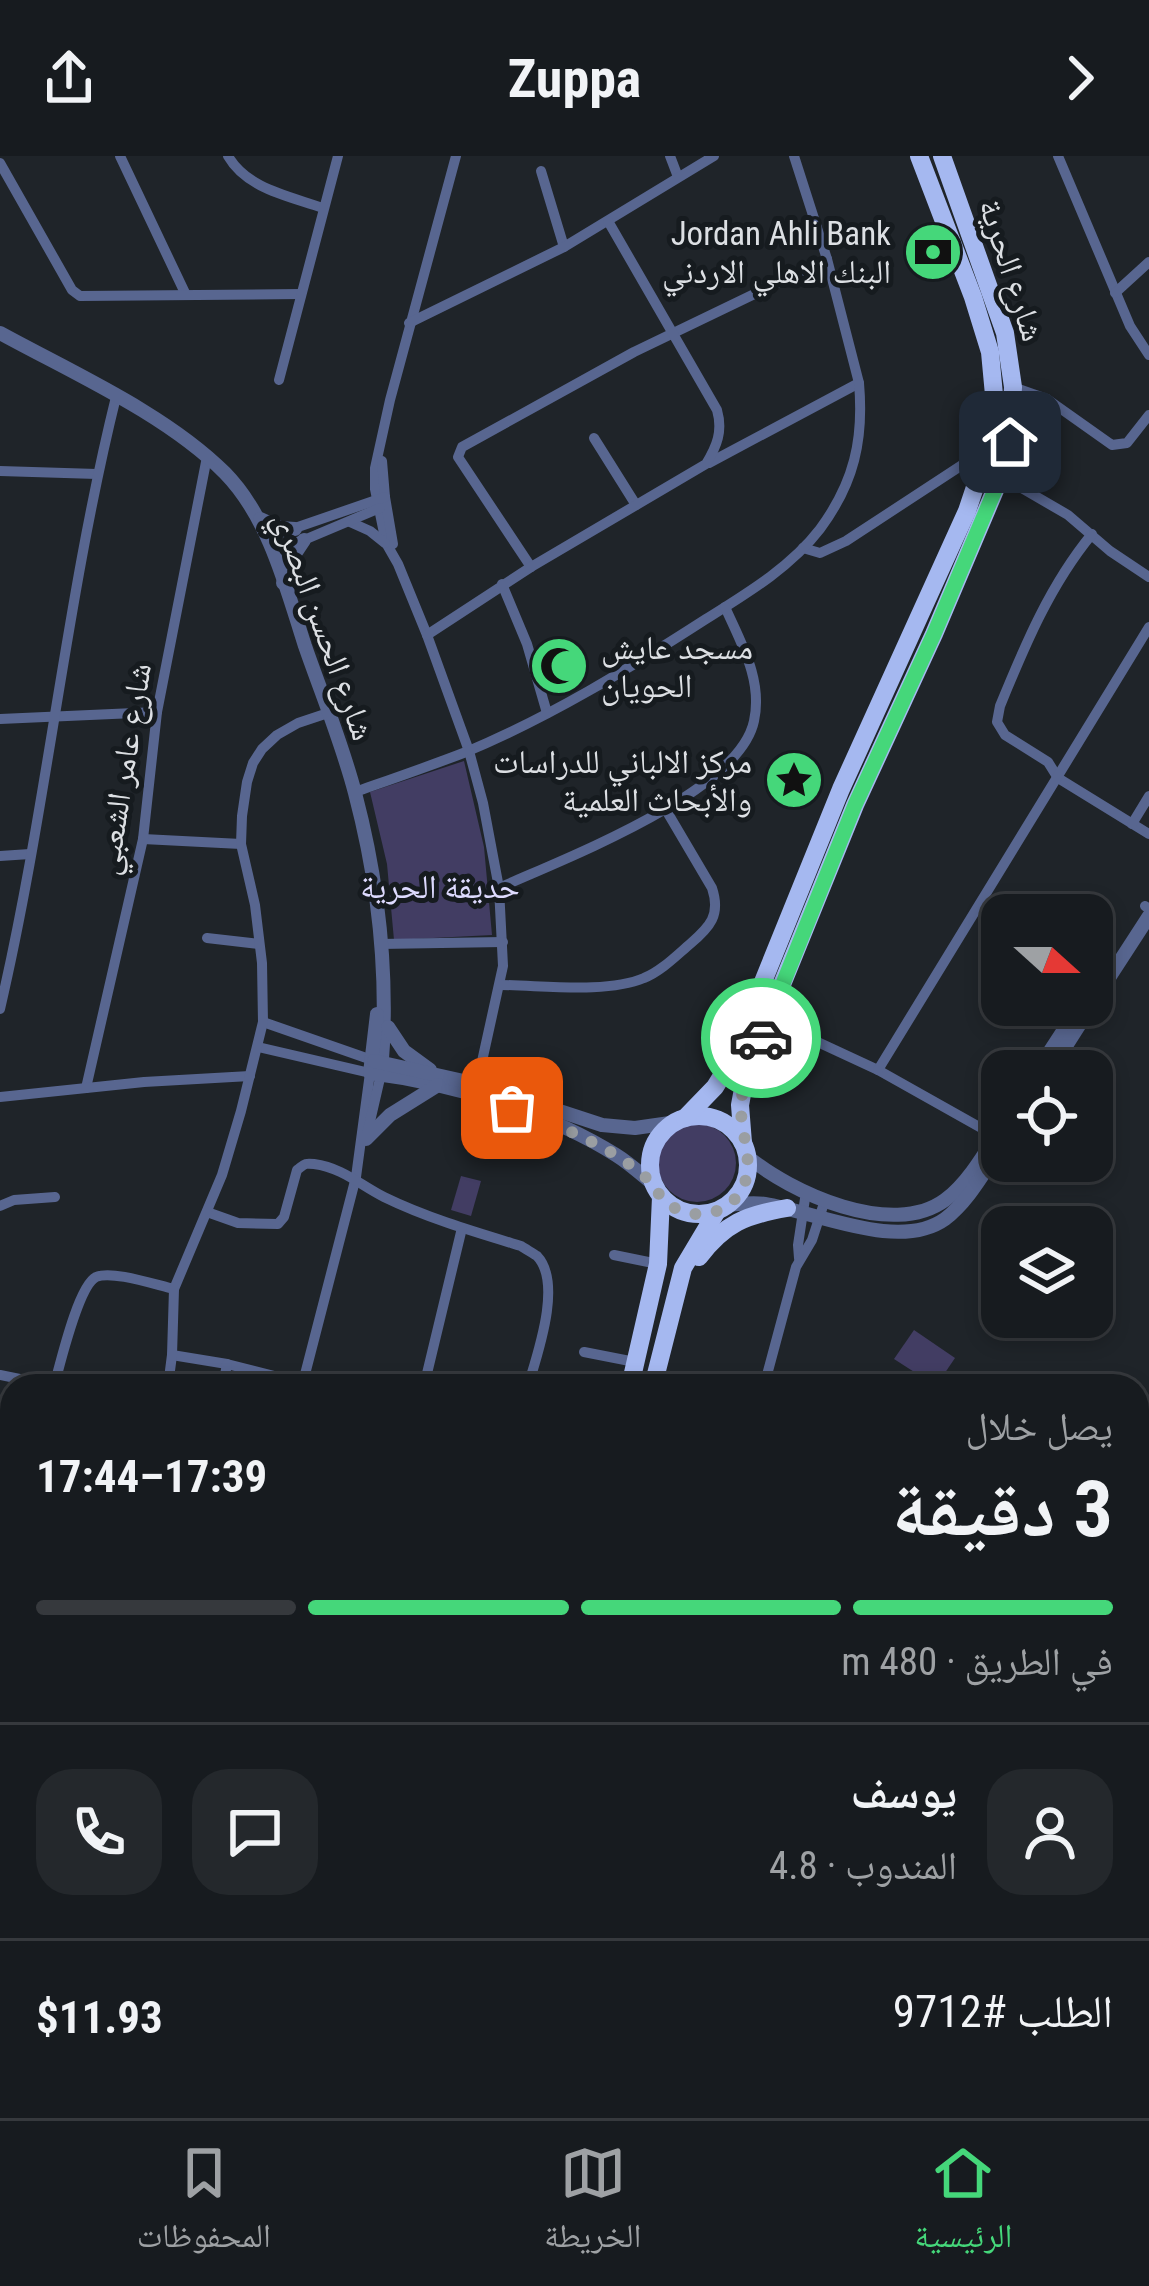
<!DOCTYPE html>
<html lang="ar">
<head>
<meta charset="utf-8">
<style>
	body { margin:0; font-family:"Roboto Condensed","Noto Naskh Arabic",sans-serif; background:#24282c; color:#f1f3f6; direction:rtl; height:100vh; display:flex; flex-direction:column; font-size:45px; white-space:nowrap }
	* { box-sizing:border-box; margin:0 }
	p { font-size:39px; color:#9ea1a4 }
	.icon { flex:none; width:66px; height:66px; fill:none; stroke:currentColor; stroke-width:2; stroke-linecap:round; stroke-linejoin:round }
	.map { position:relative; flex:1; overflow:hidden; direction:ltr }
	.side { position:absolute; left:0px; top:1218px; width:1149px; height:744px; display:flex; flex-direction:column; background:#171b1f; border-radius:36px 36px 0 0; box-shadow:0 6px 18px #0003,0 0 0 3px #36393d; direction:rtl }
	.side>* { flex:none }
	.needle { width:78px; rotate:111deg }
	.fabs { position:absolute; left:981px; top:738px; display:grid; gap:24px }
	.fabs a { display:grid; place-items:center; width:132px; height:132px; border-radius:24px; background:#171b1f; box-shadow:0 6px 18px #0003,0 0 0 3px #36393d; font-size:60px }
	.pin { position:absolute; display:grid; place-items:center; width:102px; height:102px; color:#fff; margin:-51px; border-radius:24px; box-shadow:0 6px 18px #0006 }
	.courier { position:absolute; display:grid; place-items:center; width:120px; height:120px; margin:-60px; border:9px solid #45d77a; border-radius:50%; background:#fff; color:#222; box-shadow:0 3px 15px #0007 }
	.headline em { font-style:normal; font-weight:700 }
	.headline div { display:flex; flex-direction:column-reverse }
	.headline { display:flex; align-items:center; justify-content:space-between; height:204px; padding:0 36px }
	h1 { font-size:78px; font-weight:700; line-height:90px }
	.bar { display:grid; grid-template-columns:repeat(4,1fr); gap:18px 12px; align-content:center; height:144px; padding:0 36px }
	.bar i { height:15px; border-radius:9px; background:#36393d }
	.bar .on { background:#45d77a }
	.bar p { grid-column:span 4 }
	.line { display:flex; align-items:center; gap:30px; padding:0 36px; border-top:3px solid #36393d }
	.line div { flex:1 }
	.round { display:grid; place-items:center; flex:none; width:126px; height:126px; border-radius:36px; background:#24282c }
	header { display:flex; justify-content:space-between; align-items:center; height:156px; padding:0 36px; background:#171b1f; font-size:54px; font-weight:700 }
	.tab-bar { display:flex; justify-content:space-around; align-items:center; height:168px; border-top:3px solid #36393d; background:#171b1f; font-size:33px; color:#9ea1a4 }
	.tab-bar a { display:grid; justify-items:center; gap:6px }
	.tab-bar .on { color:#45d77a }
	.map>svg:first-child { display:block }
</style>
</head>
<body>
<header><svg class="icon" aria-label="forward" viewBox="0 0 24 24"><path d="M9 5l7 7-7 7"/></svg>Zuppa<svg class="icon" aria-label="share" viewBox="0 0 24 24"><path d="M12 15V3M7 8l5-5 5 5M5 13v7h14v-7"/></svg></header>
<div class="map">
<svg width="1149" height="1962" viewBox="0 0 1149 1962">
	<rect width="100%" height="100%" fill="#1f2429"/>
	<g fill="#423d63">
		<polygon points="464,605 484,691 492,779 394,784 387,708 370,636"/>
		<circle cx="697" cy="1007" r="39"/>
		<polygon points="461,1020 481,1025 471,1060 451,1054"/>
		<polygon points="914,1174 955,1202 936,1230 894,1203"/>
	</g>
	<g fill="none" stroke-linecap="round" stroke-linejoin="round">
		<g stroke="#586690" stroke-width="10">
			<polyline points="120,0 186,139"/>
			<path d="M 228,0 C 247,33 289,40 323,52"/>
			<polyline points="456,0 390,244 375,312 375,333 386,387 398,408 427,479 469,595 483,647 499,732 503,810 477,928"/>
			<polyline points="670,0 678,21"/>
			<polyline points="1058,0 1130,170 1149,199"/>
			<polyline points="0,7 72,134 80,140 301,138"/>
			<polyline points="541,15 564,91"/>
			<polyline points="1115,137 1149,106"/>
			<polyline points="409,167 564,91 714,0"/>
			<polyline points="279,224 338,0"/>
			<polyline points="1013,231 1047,243 1112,289 1127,287 1149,259"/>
			<polyline points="594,282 636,349"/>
			<polyline points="382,305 385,341 393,388"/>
			<polyline points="709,307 859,227"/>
			<polyline points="0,315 97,318"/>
			<polyline points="1001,320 1068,359 1110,395 1149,421"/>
			<polyline points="350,366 370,375 385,387"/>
			<path d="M 1092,378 C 1050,429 1025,489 1000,550 L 997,566 L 1005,579 L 1048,606 L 1058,622 L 1149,678"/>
			<polyline points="266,382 385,341"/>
			<polyline points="803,392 820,397 846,385 985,294"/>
			<polyline points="271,393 304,384 380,352"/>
			<polyline points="531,411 458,301 462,291 634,196 827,103"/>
			<polyline points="502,428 527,488 547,557"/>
			<path d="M 427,479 L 531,411 L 706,308 C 717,290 723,275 717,254 L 608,65"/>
			<polyline points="0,563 157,556"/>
			<path d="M 355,636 C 392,623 430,610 466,596 C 550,561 630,512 706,463 C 746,438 791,411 820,373 C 854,327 864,284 859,227 L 827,103 L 794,0"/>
			<polyline points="1132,668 1149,640"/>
			<polyline points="143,683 241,688"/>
			<polyline points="0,700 30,698"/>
			<path d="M 499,732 C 563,703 739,637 754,565 C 763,524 741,487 725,451"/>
			<polyline points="1145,750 1149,753"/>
			<polyline points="207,782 259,788"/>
			<polyline points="380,788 503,786"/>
			<path d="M 500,829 C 541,829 606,838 644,822 C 660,816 676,800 690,788 C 710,771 721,759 712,732 L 666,654"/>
			<path d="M 0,853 C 47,651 66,443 116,241"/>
			<polyline points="768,863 878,914 999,982"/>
			<polyline points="263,866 372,904"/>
			<polyline points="258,891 370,917 356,1021 302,1230"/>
			<polyline points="878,914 1149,471"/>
			<polyline points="86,932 143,683 157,556 207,301"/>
			<polyline points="0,941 144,926 250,920"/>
			<polyline points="366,983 381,918"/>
			<polyline points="0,1050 14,1044 55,1041"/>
			<path d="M 207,1056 L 238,1067 L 278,1068 L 284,1061 L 297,1014 C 305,1008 304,1007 314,1008 C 343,1012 360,1029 384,1041 C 427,1062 475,1076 521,1090 C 524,1092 534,1098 537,1100 C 563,1127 537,1199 528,1230"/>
			<polyline points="614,1099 658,1108"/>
			<polyline points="799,1102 798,1089 806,1036"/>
			<polyline points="584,1196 635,1206"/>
			<polyline points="172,1199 227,1208 302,1227"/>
			<polyline points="0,1219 54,1230"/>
			<path d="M 54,1230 C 60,1209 78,1130 96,1121 C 112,1114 156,1129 174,1133"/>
			<polyline points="168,1230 172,1199 174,1133 222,1019 241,955 263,866 262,807 255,749 241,688 242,660 247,626 253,607 262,593 277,579 298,567 328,557"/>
			<polyline points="223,1230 227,1208"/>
			<polyline points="424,1230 462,1072"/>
			<polyline points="764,1230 796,1111 812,1084 825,1044"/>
			<polyline points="0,1349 12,1354"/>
			<polyline points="1137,1861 1149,1865"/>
			<polyline points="625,1950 648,1962"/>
			<polyline points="871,1950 904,1962"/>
			<polyline points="687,1962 692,1950"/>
			<polyline points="818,1962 824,1950"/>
			<polyline points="922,1962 927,1950"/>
			<polyline points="1140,1962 1149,1941"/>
		</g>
		<g stroke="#586690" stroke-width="14">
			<path d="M 0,177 C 73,217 166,258 225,317 C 269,362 286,431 305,490 C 322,539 342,587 355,637 C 379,728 389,825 381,918"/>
			<polyline points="260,363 280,372 295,373"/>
			<polyline points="283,427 294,399 304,384"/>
			<polyline points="1092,848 1149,760"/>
			<path d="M 377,858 L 370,917 C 450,927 548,956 616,999 C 629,1007 641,1018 653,1028"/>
			<polyline points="388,871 404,895 430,914"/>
			<polyline points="374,905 477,928 602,969 635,972 677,966"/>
			<polyline points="1037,915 1080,849"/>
			<polyline points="1050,915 1092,849"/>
			<polyline points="366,983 390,959 438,929"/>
			<path d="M 747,1000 C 791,1037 892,1083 945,1044 C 969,1026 986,995 1002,970"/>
			<path d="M 728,1049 C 740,1048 752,1046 765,1048 C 816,1056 899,1096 945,1063 C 969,1045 985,1014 1002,990"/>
		</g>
		<polyline stroke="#758bcf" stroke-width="15" points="1137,1710 1149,1705"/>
		<g stroke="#a5b8f0" stroke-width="18">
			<circle cx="699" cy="1009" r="49"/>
			<polyline points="685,962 715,931 731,905 841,633 967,355 988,292 994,239 990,196 973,141 919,0"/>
			<polyline points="743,987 740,949 743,933 768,863 855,649 934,478 1001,320 1010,287 1013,231 1005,177 942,0"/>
			<path d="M 699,1101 C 725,1067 746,1059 787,1052"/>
			<polyline points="630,1230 658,1108 661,1041"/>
			<polyline points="653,1230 683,1112 717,1055"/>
			<polyline points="0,1481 12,1485"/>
			<polyline points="0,1499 12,1503"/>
			<polyline points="1137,1738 1149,1742"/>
			<polyline points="1137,1757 1149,1762"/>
			<polyline points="583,1950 586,1962"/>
			<polyline points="601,1950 604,1962"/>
		</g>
	</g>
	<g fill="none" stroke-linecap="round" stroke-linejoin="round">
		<path stroke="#9a9ea2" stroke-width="12" stroke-dasharray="0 21.6" d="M 512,952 C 547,965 582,979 614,998 C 626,1005 640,1016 651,1026 C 660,1035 653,1030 661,1041 C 676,1058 701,1063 721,1053 C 732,1048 741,1038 745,1026 C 753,1004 741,977 741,953 C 741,928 753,905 761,882"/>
		<polyline stroke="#45d77a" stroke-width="15" points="761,882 855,649 934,478 1001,320 1010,286"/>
	</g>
	<defs>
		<symbol id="bank-disc" viewBox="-11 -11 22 22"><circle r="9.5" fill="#45d77a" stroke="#161b1f"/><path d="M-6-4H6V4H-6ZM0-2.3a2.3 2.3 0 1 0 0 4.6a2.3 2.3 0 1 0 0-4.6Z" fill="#111"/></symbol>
		<symbol id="mosque-disc" viewBox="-11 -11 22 22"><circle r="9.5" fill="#45d77a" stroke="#161b1f"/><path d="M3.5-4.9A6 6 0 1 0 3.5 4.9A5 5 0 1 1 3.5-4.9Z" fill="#111"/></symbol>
		<symbol id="sight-disc" viewBox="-11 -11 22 22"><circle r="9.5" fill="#45d77a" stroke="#161b1f"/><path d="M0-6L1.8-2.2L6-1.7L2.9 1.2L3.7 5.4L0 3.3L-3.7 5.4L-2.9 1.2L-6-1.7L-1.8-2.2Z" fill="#111"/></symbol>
	</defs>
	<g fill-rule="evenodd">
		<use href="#bank-disc" x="900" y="63" width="66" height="66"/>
		<use href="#mosque-disc" x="526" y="477" width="66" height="66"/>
		<use href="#sight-disc" x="761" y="591" width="66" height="66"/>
	</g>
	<g text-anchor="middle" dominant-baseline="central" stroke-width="10" stroke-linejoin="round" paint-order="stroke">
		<g font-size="33" fill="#dcdfe3" stroke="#161b1f" text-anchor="end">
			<text x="891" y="77">Jordan Ahli Bank<tspan x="891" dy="38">البنك الاهلي الاردني</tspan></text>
			<text x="601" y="491" text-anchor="start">مسجد عايش<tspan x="601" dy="38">الحويان</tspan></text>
			<text x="752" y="605">مركز الالباني للدراسات<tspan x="752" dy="38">والأبحاث العلمية</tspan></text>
		</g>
		<g font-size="33" fill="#dcdfe3" stroke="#161b1f">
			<text transform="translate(1012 114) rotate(72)">شارع الحرية</text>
			<text transform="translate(324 470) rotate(70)">شارع الحسن البصري</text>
			<text transform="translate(123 613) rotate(-81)">شارع عامر الشعبي</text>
		</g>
		<g font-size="33" fill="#dddafe" stroke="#161b1f">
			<text x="440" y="730">حديقة الحرية</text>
		</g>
	</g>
</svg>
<div class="fabs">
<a><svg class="needle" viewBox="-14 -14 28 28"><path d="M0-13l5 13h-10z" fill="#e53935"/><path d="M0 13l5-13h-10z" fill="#9ea1a4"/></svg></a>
<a><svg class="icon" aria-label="locate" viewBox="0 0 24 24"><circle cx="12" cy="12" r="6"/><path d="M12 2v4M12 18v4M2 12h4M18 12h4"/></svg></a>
<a><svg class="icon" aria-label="layers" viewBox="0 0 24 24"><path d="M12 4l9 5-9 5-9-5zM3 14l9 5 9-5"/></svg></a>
</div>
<div class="pin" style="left:512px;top:952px;background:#ea580c"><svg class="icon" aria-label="bag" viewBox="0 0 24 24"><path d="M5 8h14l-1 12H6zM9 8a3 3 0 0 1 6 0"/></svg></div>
<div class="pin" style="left:1010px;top:286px;background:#1f2937"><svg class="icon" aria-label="home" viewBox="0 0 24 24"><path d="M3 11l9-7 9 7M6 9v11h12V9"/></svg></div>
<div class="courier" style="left:761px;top:882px"><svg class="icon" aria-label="car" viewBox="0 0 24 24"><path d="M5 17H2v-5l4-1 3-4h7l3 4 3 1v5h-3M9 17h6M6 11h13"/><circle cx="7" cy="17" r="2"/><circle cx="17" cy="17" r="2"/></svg></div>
<section class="side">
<div class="headline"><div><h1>3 دقيقة</h1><p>يصل خلال</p></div><em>17:39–17:44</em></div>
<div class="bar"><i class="on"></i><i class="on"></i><i class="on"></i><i></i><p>في الطريق · 480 m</p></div>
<div class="line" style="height:216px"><a class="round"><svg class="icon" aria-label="person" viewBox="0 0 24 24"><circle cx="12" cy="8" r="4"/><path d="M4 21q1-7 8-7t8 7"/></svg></a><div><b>يوسف</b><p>المندوب · 4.8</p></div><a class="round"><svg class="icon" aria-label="chat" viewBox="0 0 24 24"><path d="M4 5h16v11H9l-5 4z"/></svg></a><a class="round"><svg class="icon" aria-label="phone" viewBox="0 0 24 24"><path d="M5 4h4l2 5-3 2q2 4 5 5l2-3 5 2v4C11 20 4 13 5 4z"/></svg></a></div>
<div class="line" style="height:156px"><div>الطلب #9712</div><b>$11.93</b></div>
</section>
</div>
<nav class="tab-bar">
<a class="on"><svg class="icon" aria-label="home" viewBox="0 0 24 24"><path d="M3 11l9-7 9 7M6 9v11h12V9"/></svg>الرئيسية</a>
<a><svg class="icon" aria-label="map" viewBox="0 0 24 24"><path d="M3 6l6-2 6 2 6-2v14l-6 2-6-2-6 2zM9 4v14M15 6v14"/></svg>الخريطة</a>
<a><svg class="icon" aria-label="saved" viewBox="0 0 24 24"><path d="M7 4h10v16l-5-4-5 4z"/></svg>المحفوظات</a>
</nav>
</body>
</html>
